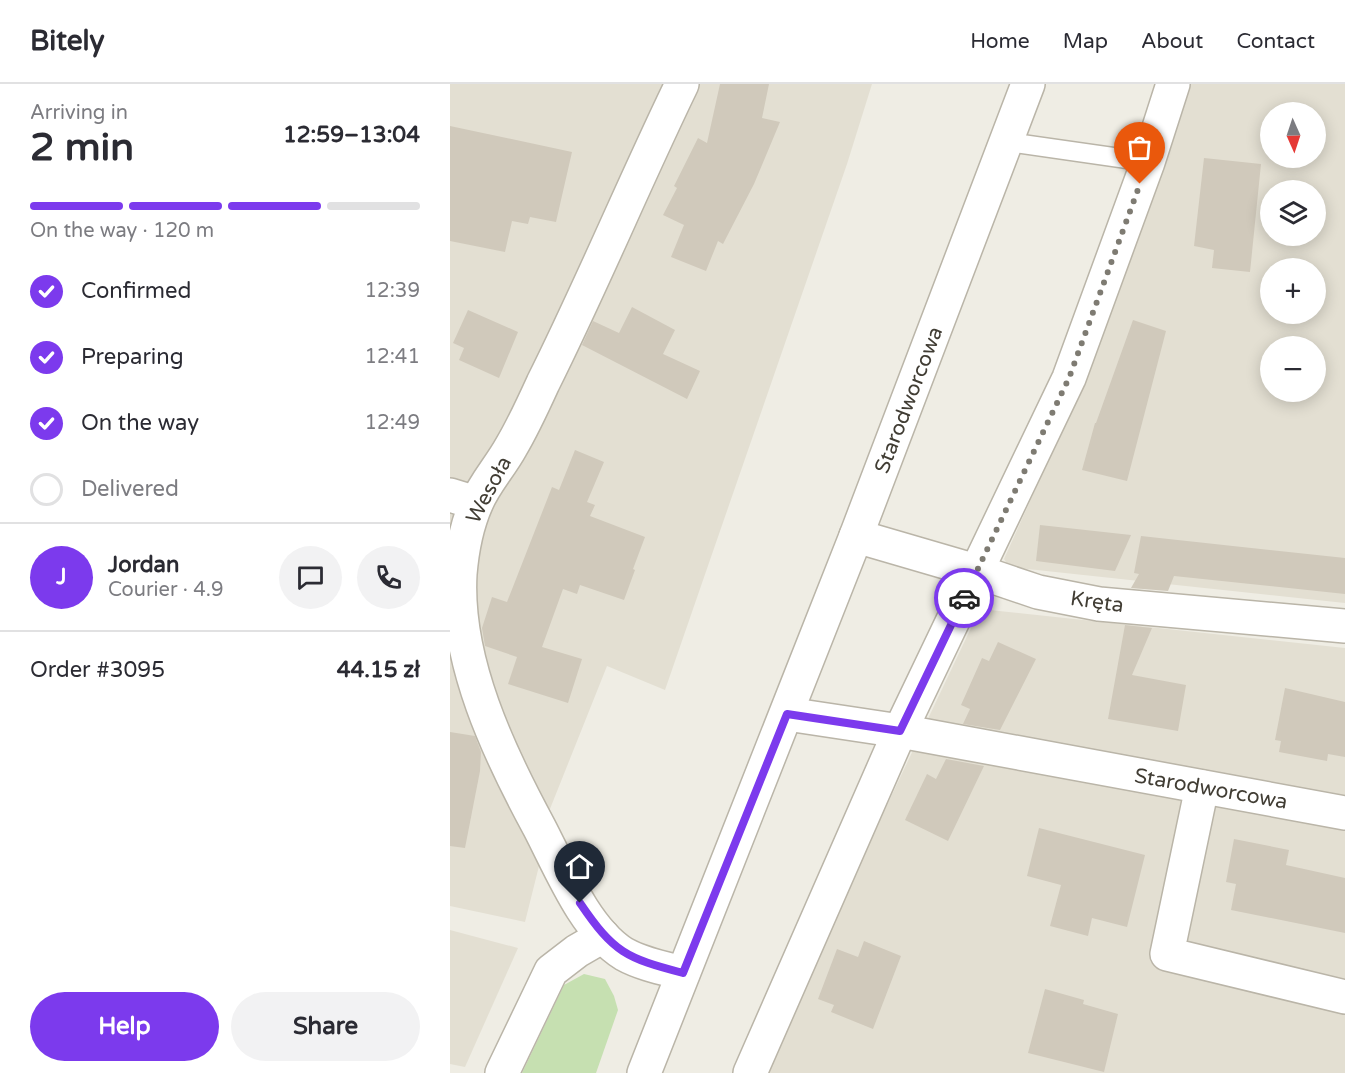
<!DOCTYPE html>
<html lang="en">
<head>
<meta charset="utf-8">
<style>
	body { margin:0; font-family:"Varela Round",sans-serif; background:#f2f2f3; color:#2b2b33; height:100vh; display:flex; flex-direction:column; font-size:22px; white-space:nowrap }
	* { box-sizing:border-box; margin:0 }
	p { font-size:20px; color:#7c7c81 }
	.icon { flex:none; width:33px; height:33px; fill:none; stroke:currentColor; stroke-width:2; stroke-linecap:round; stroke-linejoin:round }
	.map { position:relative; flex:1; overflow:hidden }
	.drawer { display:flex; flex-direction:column; background:#fff; width:450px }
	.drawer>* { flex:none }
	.needle { width:39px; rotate:177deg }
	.buttons { position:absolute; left:810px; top:18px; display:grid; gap:12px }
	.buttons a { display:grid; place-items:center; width:66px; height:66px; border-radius:50%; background:#fff; box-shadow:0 3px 15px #0003; font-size:30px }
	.pin { position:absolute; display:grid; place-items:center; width:51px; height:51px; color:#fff; margin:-62px -26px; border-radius:50% 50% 50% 0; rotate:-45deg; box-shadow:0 0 6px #0007 }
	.pin .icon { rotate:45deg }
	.courier { position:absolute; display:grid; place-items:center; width:60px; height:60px; margin:-30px; border:4px solid #7c3aed; border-radius:50%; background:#fff; color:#222; box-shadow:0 2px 8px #0007 }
	.overview em { font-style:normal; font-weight:700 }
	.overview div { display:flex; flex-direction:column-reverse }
	.overview { display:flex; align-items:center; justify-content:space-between; height:102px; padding:0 30px }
	h1 { font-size:39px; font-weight:700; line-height:45px }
	.bar { display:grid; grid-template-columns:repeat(4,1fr); gap:9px 6px; align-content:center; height:72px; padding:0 30px }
	.bar i { height:8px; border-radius:4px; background:#e1e1e2 }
	.bar .selected { background:#7c3aed }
	.bar p { grid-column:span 4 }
	.line { display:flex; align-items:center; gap:15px; padding:0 30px; border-top:2px solid #e1e1e2 }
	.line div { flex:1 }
	.round { display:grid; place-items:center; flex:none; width:63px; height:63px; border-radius:32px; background:#f2f2f3 }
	ol { padding:0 30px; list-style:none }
	li { display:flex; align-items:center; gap:18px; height:66px }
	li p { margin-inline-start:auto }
	li .icon { padding:6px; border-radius:50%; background:#7c3aed; color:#fff; stroke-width:4 }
	li:last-child { color:#7c7c81 }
	li i { width:33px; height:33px; border:3px solid #e1e1e2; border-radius:50% }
	.primary-button { display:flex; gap:12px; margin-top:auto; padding:12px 30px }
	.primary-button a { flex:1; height:69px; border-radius:36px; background:#7c3aed; color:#fff; font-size:24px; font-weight:700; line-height:69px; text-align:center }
	.primary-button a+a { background:#f2f2f3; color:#2b2b33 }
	header { display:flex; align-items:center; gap:36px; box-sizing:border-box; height:84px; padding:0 30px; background:#fff; border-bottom:2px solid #e1e1e2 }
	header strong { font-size:28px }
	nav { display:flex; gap:33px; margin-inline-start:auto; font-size:21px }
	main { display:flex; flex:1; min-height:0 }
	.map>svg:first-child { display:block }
</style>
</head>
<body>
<header>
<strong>Bitely</strong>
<nav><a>Home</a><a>Map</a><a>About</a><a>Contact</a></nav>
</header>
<main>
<section class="drawer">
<div class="overview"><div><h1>2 min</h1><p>Arriving in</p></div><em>12:59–13:04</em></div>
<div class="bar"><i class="selected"></i><i class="selected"></i><i class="selected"></i><i></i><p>On the way · 120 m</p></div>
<ol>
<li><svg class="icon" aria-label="check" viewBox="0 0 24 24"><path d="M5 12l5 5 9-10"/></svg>Confirmed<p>12:39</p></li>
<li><svg class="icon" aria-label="check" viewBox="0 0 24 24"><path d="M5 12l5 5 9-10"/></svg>Preparing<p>12:41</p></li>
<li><svg class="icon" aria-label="check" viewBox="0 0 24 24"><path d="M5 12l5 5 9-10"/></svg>On the way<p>12:49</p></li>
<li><i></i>Delivered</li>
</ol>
<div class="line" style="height:108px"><b class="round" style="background:#7c3aed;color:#fff">J</b><div><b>Jordan</b><p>Courier · 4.9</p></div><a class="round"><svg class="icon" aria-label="chat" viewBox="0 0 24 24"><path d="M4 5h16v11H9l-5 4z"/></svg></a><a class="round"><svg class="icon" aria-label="phone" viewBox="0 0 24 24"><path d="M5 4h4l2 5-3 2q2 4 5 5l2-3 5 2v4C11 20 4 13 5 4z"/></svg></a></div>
<div class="line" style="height:78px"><div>Order #3095</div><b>44.15 zł</b></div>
<div class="primary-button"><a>Help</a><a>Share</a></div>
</section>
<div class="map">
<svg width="895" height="989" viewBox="0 0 895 989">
	<rect width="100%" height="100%" fill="#efede4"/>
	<g fill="#e3dfd2" fill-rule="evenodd">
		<polygon points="0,0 422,0 397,80 215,606 157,582 84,765 89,782 75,838 0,822"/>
		<path d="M 737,0 L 895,0 L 895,519 L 559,483 L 554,475 L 599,375 ZM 820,28 L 866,28 L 866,74 L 820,74 ZM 820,106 L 866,106 L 866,152 L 820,152 ZM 820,184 L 866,184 L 866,230 L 820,230 ZM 820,262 L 866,262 L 866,308 L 820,308 Z"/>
		<polygon points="530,525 895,564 895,989 310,989"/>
		<polygon points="0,846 68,864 15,983 0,980"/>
	</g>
	<polygon fill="#c6e0b1" points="134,890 155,895 164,912 168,926 146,989 72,989 114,901"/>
	<g fill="#d0c9bb">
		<polygon points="270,0 319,0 312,34 330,38 304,100 273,160 268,157 256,187 221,173 234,141 213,131 227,104 224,102 248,54 257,59"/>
		<polygon points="0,42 122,68 106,138 80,133 78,140 62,137 55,168 0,157"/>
		<polygon points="754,74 811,80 800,188 762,184 764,166 744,162"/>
		<polygon points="182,223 225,246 213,270 250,287 237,315 132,261 143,237 169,249"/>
		<polygon points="18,226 68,248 49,294 9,276 14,264 3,259"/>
		<polygon points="683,236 716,247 677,397 632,386 645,339 646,339"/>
		<polygon points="125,366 154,378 137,418 145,421 140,432 195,453 183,485 185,486 174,516 130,501 127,510 113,505 92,563 132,575 118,619 58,600 67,573 35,562 32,544 42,513 57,518 102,403 109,406"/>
		<polygon points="590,441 681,451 665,487 586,477"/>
		<polygon points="691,452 895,474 895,510 724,492 718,507 681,504 689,490 684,489"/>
		<polygon points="675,541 702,544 682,591 736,601 728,647 658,635"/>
		<polygon points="548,558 586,575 550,646 513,640 520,625 511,621 532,574 539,577"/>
		<polygon points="835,604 895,618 895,673 878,670 877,677 829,668 831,657 825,656"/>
		<polygon points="0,648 25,652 31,668 30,687 15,764 0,762"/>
		<polygon points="496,675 534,682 498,757 455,736 477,690 486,695"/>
		<polygon points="589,744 695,771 677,843 642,834 638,852 600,842 611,801 577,792"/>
		<polygon points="784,755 839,766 836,781 895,794 895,849 781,826 786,800 776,798"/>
		<polygon points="414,857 451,872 423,945 381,928 384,921 368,915 387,865 408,873"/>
		<polygon points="595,905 634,916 633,920 668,930 654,988 578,969"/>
	</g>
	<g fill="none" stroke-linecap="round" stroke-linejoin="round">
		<defs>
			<polyline id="lane" points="558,58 698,78"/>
			<g id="street">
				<path d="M 232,0 C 184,99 142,201 93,299 C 83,321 73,343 61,363 C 50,383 34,400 26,420 C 16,443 12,466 10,490 C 5,577 49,669 89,743 C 110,783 135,846 174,870 C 192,880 213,884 233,889"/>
				<polyline points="0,411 26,419"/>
				<polyline points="406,452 526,487 588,508 649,520 895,542"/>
				<polyline points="337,630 450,647 895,729"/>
				<polyline points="752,703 717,870 895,913"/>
				<polyline points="52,989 101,887 127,867 153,852"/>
				<polyline points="194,989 406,452 578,0"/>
				<polyline points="300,989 450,647 619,294 698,78 723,0"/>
			</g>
		</defs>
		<use href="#lane" stroke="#bab5a8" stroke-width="21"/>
		<use href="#street" stroke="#bab5a8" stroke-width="36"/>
		<use href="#lane" stroke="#fff" stroke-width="18"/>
		<use href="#street" stroke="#fff" stroke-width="33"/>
	</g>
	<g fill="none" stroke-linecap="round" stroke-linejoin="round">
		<polyline stroke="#7e7b72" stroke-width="6" stroke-dasharray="0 10.8" points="514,514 619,294 690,100"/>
		<path stroke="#7c3aed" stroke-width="8" d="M 130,819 C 164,869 176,874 233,889 L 337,630 L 450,647 L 514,514"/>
	</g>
	<g text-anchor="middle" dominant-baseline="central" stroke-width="6" stroke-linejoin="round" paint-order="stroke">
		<g font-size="21" fill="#413d34" stroke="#fff">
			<text transform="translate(459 316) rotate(-69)">Starodworcowa</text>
			<text transform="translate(39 406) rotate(-62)">Wesoła</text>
			<text transform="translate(647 518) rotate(8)">Kręta</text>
			<text transform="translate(761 705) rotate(10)">Starodworcowa</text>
		</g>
	</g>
</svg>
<div class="buttons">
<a><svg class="needle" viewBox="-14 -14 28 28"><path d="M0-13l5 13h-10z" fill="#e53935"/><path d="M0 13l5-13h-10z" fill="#7c7c81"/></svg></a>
<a><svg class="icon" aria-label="layers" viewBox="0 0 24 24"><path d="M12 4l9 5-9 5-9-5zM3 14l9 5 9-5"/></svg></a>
<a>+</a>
<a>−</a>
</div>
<div class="pin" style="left:690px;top:100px;background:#ea580c"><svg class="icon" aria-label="bag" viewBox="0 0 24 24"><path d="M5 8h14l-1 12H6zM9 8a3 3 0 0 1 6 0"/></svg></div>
<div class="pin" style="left:130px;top:819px;background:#1f2937"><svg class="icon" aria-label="home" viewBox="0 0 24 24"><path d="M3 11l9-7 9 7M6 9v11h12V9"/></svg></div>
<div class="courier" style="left:514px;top:514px"><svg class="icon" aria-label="car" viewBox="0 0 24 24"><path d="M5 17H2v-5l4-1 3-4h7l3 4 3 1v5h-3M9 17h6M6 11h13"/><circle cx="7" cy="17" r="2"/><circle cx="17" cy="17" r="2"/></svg></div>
</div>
</main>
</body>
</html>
